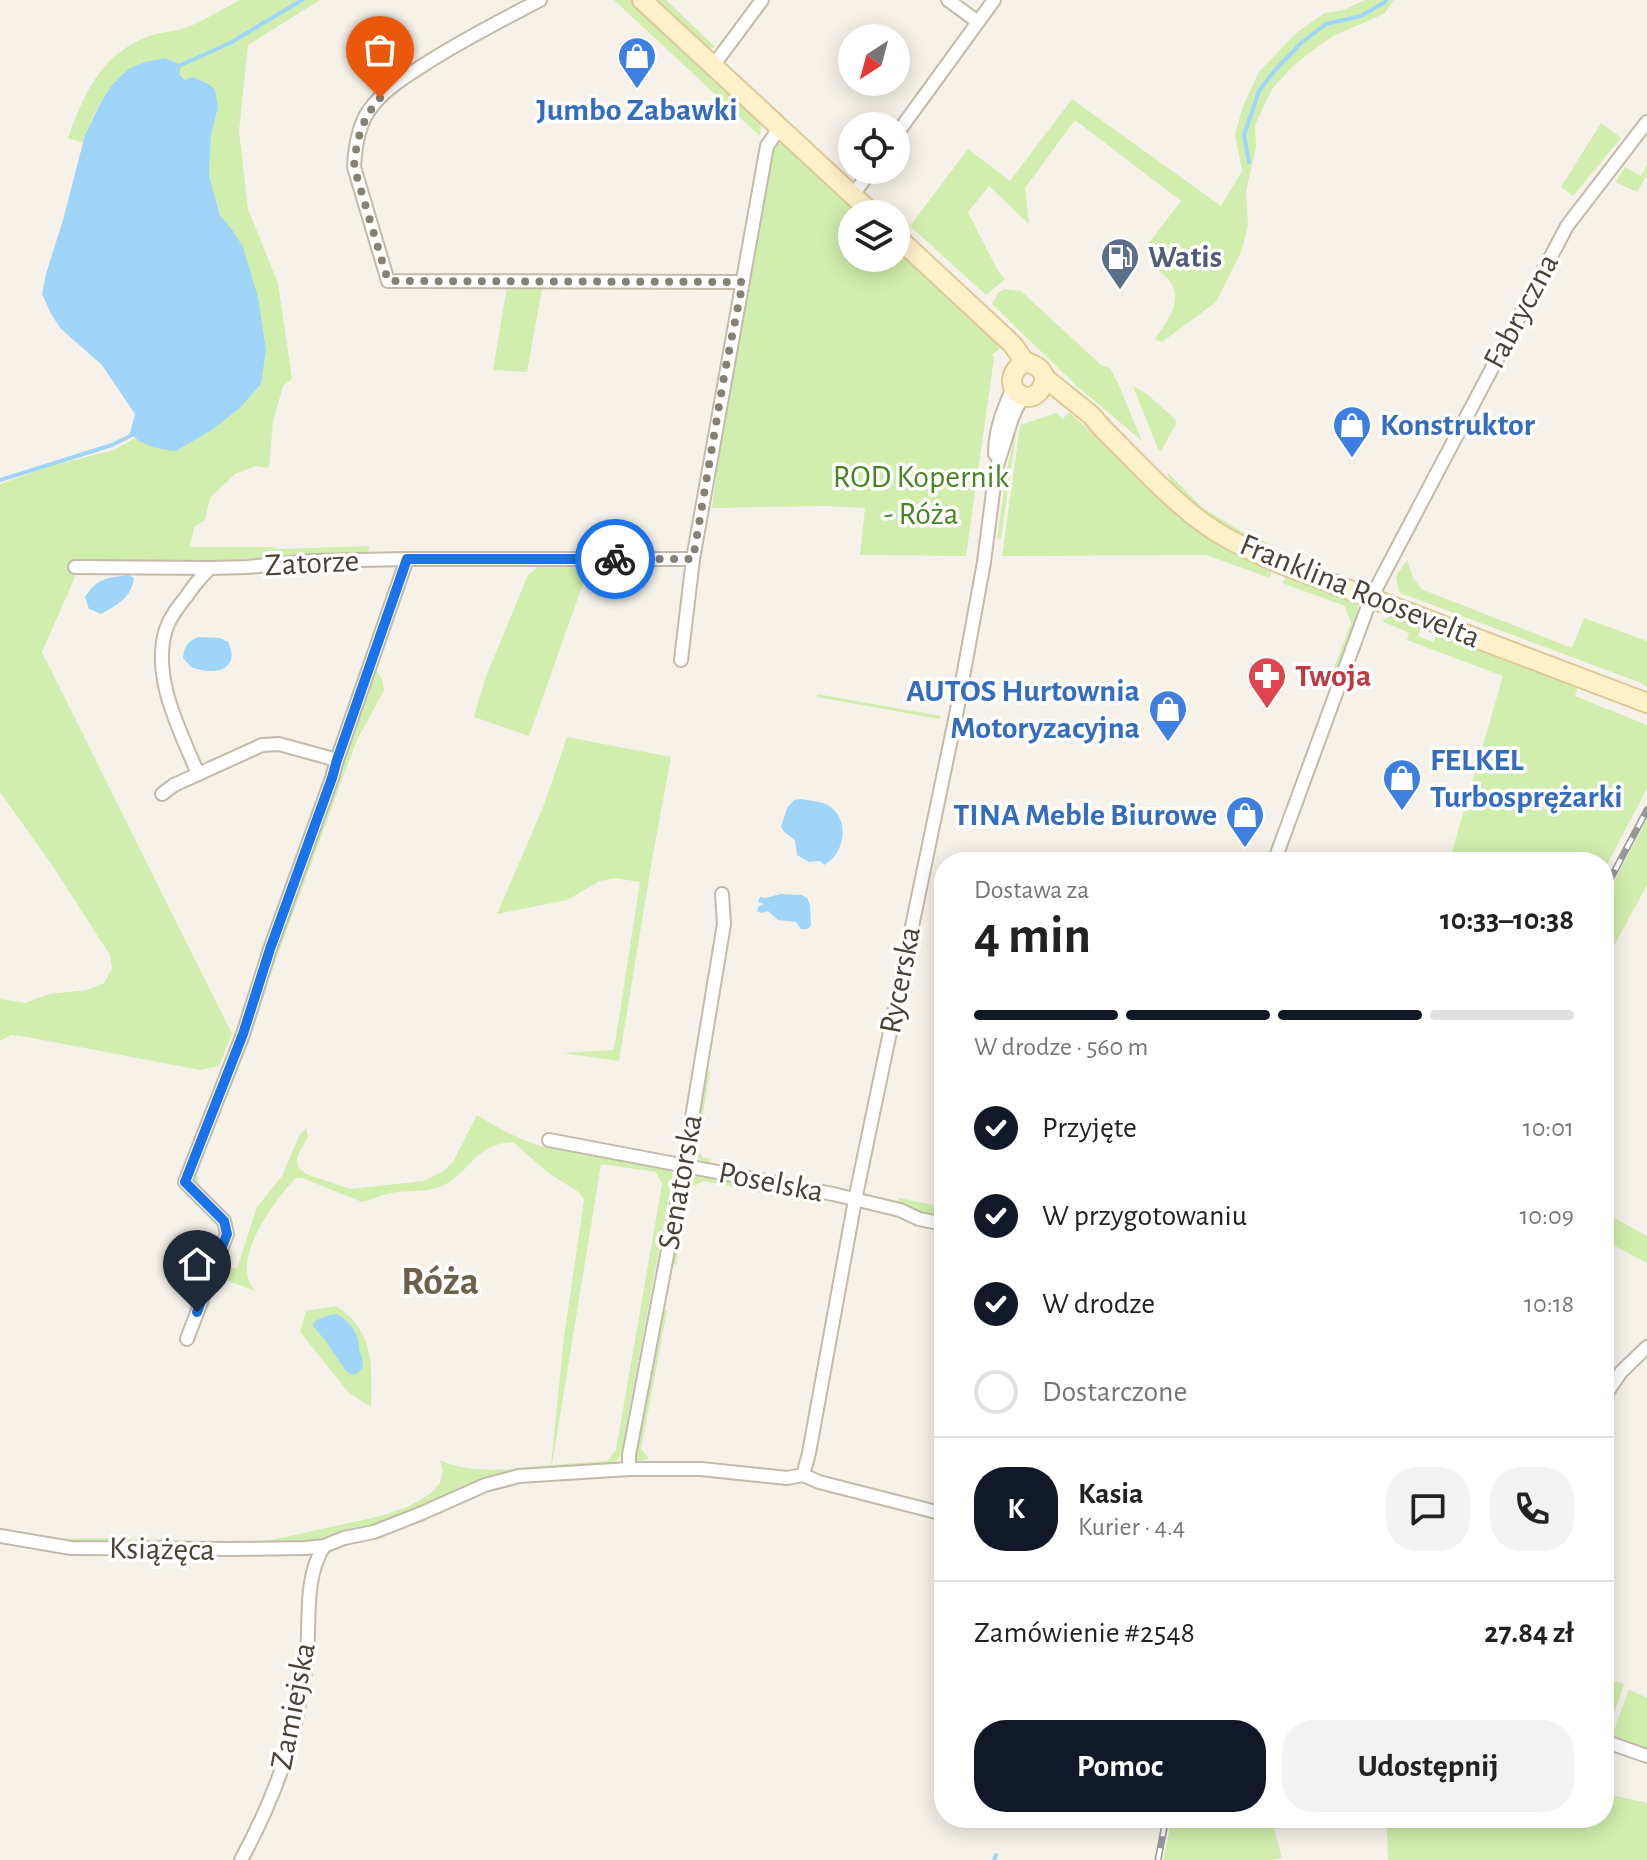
<!DOCTYPE html>
<html lang="pl">
<head>
<meta charset="utf-8">
<style>
	body { margin:0; font-family:"Alegreya Sans",sans-serif; background:#f2f2f2; color:#222; height:100vh; display:flex; flex-direction:column; font-size:30px; white-space:nowrap }
	* { box-sizing:border-box; margin:0 }
	p { font-size:26px; color:#767676 }
	.icon { flex:none; width:44px; height:44px; fill:none; stroke:currentColor; stroke-width:2; stroke-linecap:round; stroke-linejoin:round }
	.map { position:relative; flex:1; overflow:hidden }
	.panel { position:absolute; left:934px; top:852px; width:680px; height:976px; display:flex; flex-direction:column; background:#fff; border-radius:32px; box-shadow:0 4px 20px #0003 }
	.panel>* { flex:none }
	.needle { width:52px; rotate:216deg }
	.controls { position:absolute; left:838px; top:24px; display:grid; gap:16px }
	.controls a { display:grid; place-items:center; width:72px; height:72px; border-radius:50%; background:#fff; box-shadow:0 4px 20px #0003; font-size:40px }
	.pin { position:absolute; display:grid; place-items:center; width:68px; height:68px; color:#fff; margin:-82px -34px; border-radius:50% 50% 50% 0; rotate:-45deg; box-shadow:0 0 8px #0007 }
	.pin .icon { rotate:45deg }
	.courier { position:absolute; display:grid; place-items:center; width:80px; height:80px; margin:-40px; border:6px solid #1a73e8; border-radius:50%; background:#fff; color:#222; box-shadow:0 2px 10px #0007 }
	.overview em { font-style:normal; font-weight:700 }
	.overview div { display:flex; flex-direction:column-reverse }
	.overview { display:flex; align-items:center; justify-content:space-between; height:136px; padding:0 40px }
	h1 { font-size:52px; font-weight:700; line-height:60px }
	.bar { display:grid; grid-template-columns:repeat(4,1fr); gap:12px 8px; align-content:center; height:96px; padding:0 40px }
	.bar i { height:10px; border-radius:6px; background:#e0e0e0 }
	.bar .selected { background:#111827 }
	.bar p { grid-column:span 4 }
	.line { display:flex; align-items:center; gap:20px; padding:0 40px; border-top:2px solid #e0e0e0 }
	.line div { flex:1 }
	.round { display:grid; place-items:center; flex:none; width:84px; height:84px; border-radius:32px; background:#f2f2f2 }
	ol { padding:0 40px; list-style:none }
	li { display:flex; align-items:center; gap:24px; height:88px }
	li p { margin-inline-start:auto }
	li .icon { padding:8px; border-radius:50%; background:#111827; color:#fff; stroke-width:4 }
	li:last-child { color:#767676 }
	li i { width:44px; height:44px; border:4px solid #e0e0e0; border-radius:50% }
	.cta { display:flex; gap:16px; margin-top:auto; padding:16px 40px }
	.cta a { flex:1; height:92px; border-radius:32px; background:#111827; color:#fff; font-size:32px; font-weight:700; line-height:92px; text-align:center }
	.cta a+a { background:#f2f2f2; color:#222 }
	.map>svg:first-child { display:block }
</style>
</head>
<body>
<div class="map">
<svg width="1647" height="1860" viewBox="0 0 1647 1860">
	<rect width="100%" height="100%" fill="#f6f2e9"/>
	<g fill="#d2eeae" fill-rule="evenodd">
		<path d="M 240,0 L 320,0 L 248,45 L 239,131 L 248,209 L 278,283 L 292,379 L 283,386 L 273,421 L 269,468 L 256,466 L 235,474 L 210,498 L 205,520 L 194,527 L 190,547 L 271,547 L 281,549 L 369,546 L 368,554 L 193,561 L 82,561 L 42,652 L 232,1034 L 219,1066 L 200,1070 L 27,1037 L 11,1035 L 0,1041 L 0,999 L 25,1003 L 49,994 L 87,990 L 104,983 L 112,969 L 110,955 L 54,868 L 0,792 L 0,484 L 54,465 L 114,450 L 135,438 L 154,447 L 176,451 L 212,430 L 240,408 L 261,384 L 263,364 L 209,175 L 211,135 L 218,108 L 179,74 L 128,69 C 107,89 91,115 83,143 L 68,138 C 85,92 100,55 149,36 C 161,32 173,32 185,28 C 204,21 222,9 240,0 Z"/>
		<polygon points="614,0 630,0 761,123 760,136"/>
		<polygon points="653,0 666,0 715,47 706,50"/>
		<path d="M 1365,0 L 1394,0 L 1384,14 L 1333,36 L 1313,50 L 1292,67 L 1272,89 L 1255,125 L 1256,146 L 1246,192 L 1248,225 L 1241,252 L 1216,302 L 1162,342 L 1155,339 C 1167,321 1187,298 1166,277 C 1154,265 1150,267 1145,248 L 1181,201 L 1075,120 L 1025,188 L 1029,224 L 989,186 L 968,212 L 998,271 L 1005,279 L 986,295 L 910,226 L 968,149 L 1010,181 L 1072,99 L 1221,206 L 1242,171 L 1235,134 L 1243,106 L 1259,72 L 1296,33 L 1325,13 L 1343,10 Z"/>
		<polygon points="1601,123 1621,138 1573,196 1561,187"/>
		<polygon points="783,141 862,214 852,214 852,258 896,258 896,246 981,325 1000,349 992,355 994,358 966,556 860,555 865,508 826,506 712,508 724,417 771,157 773,146"/>
		<polygon points="1647,165 1647,174 1637,192 1615,182 1625,167 1641,176"/>
		<polygon points="507,287 542,289 527,372 493,370"/>
		<polygon points="1004,289 1021,291 1101,365 1110,368 1118,383 1142,441 1079,388 992,304 998,293"/>
		<polygon points="1133,386 1147,394 1175,419 1176,424 1161,451 1158,449"/>
		<polygon points="1069,412 1191,523 1272,567 1270,578 1206,555 1002,556 1020,425 1056,413 1063,419"/>
		<polygon points="1016,427 1017,427 1001,539 997,539 1006,474"/>
		<polygon points="1167,472 1203,508 1241,531 1268,543 1264,546 1258,547 1204,515 1173,489"/>
		<polygon points="1407,560 1413,577 1421,589 1572,648 1584,618 1647,641 1647,687 1641,683 1403,594 1399,592 1396,576"/>
		<polygon points="590,564 529,736 474,717 485,679 528,575 540,565"/>
		<polygon points="411,572 377,670 382,680 384,690 356,742 274,965 248,1045 197,1171 198,1181 202,1189 196,1183 193,1174 254,1011 407,576"/>
		<polygon points="1288,573 1352,598 1358,606 1358,615 1334,681 1328,684 1351,623 1345,606 1282,583"/>
		<polygon points="1390,616 1421,628 1418,636 1433,642 1437,634 1578,687 1575,696 1647,725 1647,788 1604,871 1604,862 1449,862 1503,676 1407,640 1409,633 1382,621"/>
		<polygon points="817,694 941,716 939,719 817,697"/>
		<polygon points="567,737 671,757 652,860 619,1061 563,1053 613,1050 615,1043 640,882 614,878 600,881 567,900 497,914 544,805"/>
		<polygon points="1647,819 1647,885 1604,964 1604,900"/>
		<path d="M 706,1070 L 710,1072 L 697,1149 L 703,1158 L 710,1159 L 709,1163 C 699,1161 694,1156 693,1146 Z"/>
		<path d="M 477,1115 C 499,1128 520,1141 545,1147 L 546,1144 L 670,1169 L 673,1175 L 621,1454 L 618,1459 L 611,1464 L 505,1472 L 469,1483 L 403,1515 L 374,1525 L 341,1532 L 301,1544 L 61,1548 L 50,1539 L 99,1538 L 248,1543 L 276,1539 L 385,1515 L 409,1506 L 430,1494 L 440,1483 L 443,1471 L 440,1460 C 474,1476 515,1468 551,1465 L 564,1337 L 584,1200 L 580,1193 L 547,1172 L 513,1142 C 476,1144 472,1169 446,1184 C 430,1193 410,1190 391,1193 C 381,1195 372,1200 362,1202 L 302,1178 L 296,1178 C 275,1199 227,1264 256,1291 L 220,1278 L 226,1269 L 237,1268 L 257,1207 L 282,1176 L 299,1136 L 306,1128 L 308,1136 L 297,1158 L 298,1167 L 306,1174 L 350,1189 L 424,1181 L 442,1172 L 453,1162 ZM 601,1164 L 656,1172 L 662,1184 L 616,1450 L 607,1461 L 552,1465 Z"/>
		<polygon points="698,1175 704,1175 820,1197 817,1205 703,1181 690,1189 676,1265 671,1263 684,1190 688,1183"/>
		<polygon points="899,1198 944,1207 944,1219 927,1216 886,1201 898,1202"/>
		<polygon points="1604,1212 1647,1236 1647,1263 1604,1240"/>
		<path d="M 336,1306 C 375,1331 372,1366 371,1407 L 349,1393 L 300,1332 L 306,1311 Z"/>
		<polygon points="661,1310 667,1311 641,1449 649,1459 638,1461 634,1456"/>
		<polygon points="1604,1678 1624,1684 1607,1734 1604,1736"/>
		<polygon points="1629,1689 1647,1698 1647,1753 1611,1739"/>
		<polygon points="1604,1793 1647,1803 1647,1860 1388,1860 1387,1826 1327,1828 1308,1818 1604,1818"/>
		<polygon points="1172,1818 1271,1818 1282,1858 1271,1860 1163,1860"/>
	</g>
	<g fill="#9fd5f8">
		<path d="M 165,58 L 181,65 L 179,74 L 185,80 L 193,77 L 210,85 L 215,90 L 218,108 L 211,135 L 209,175 L 220,215 L 233,231 L 243,247 L 258,297 L 266,350 L 261,384 L 240,408 L 212,430 L 176,451 C 161,450 140,445 130,433 L 135,414 L 102,365 L 61,329 L 51,314 L 42,294 L 46,274 L 63,220 L 85,135 L 99,106 L 111,86 L 128,69 L 145,62 Z"/>
		<path d="M 129,575 L 134,578 C 132,597 117,605 101,614 L 89,609 L 85,597 C 98,577 107,578 129,575 Z"/>
		<path d="M 199,637 L 220,638 L 228,642 C 242,671 212,676 191,667 L 183,658 C 184,646 188,641 199,637 Z"/>
		<path d="M 801,799 C 810,801 825,801 832,808 C 850,824 844,854 824,865 L 820,861 L 809,862 L 797,855 L 795,840 L 784,832 L 781,827 L 787,808 L 794,800 Z"/>
		<polygon points="781,894 802,895 807,898 810,905 811,926 807,929 801,929 796,922 778,920 768,911 762,913 757,911 759,906 764,904 758,902 760,897 765,898"/>
		<path d="M 337,1314 C 350,1322 360,1334 359,1350 C 364,1360 366,1371 353,1375 L 346,1371 L 325,1340 L 313,1326 L 315,1321 L 329,1315 Z"/>
	</g>
	<g fill="none" stroke-linecap="round" stroke-linejoin="round">
		<g stroke="#9fd5f8" stroke-width="4">
			<polyline points="181,65 230,43 302,0"/>
			<polyline points="1249,162 1244,135 1259,91 1275,70 1301,43 1326,24 1361,16 1385,2 1386,0"/>
			<polyline points="0,480 112,445 132,435"/>
			<polyline points="994,1860 996,1855"/>
		</g>
		<defs>
			<g id="street">
				<path d="M 540,0 C 500,21 460,41 422,66 C 403,78 384,90 370,109 C 358,125 355,148 354,167 L 388,281 L 743,282"/>
				<polyline points="948,0 978,22"/>
				<polyline points="713,66 762,0"/>
				<polyline points="896,135 994,0"/>
				<polyline points="853,195 871,170"/>
				<path d="M 995,454 C 995,430 1003,410 1013,388"/>
				<polyline points="75,567 210,568 247,567 312,561 407,559 693,559"/>
				<polyline points="681,660 693,559 767,146 780,127"/>
				<path d="M 198,774 C 180,730 151,677 166,629 C 170,617 178,607 186,597 C 193,586 201,577 210,568"/>
				<polyline points="162,794 174,785 262,745 279,744 337,760"/>
				<polyline points="1274,862 1371,598 1567,226 1647,122"/>
				<polyline points="549,1140 833,1194 900,1210 919,1219 944,1224"/>
				<polyline points="187,1339 227,1234 224,1221 185,1182 243,1034 270,949 332,778 337,760 407,559"/>
				<polyline points="1604,1397 1621,1372 1647,1347"/>
				<polyline points="629,1469 629,1455 684,1166 724,924 722,894"/>
				<polyline points="803,1475 819,1482 944,1514"/>
				<polyline points="0,1536 71,1548 232,1549 306,1548 324,1546 344,1538 374,1532 422,1513 485,1485 519,1476 629,1469 701,1469 787,1478 803,1475 809,1453 855,1200 956,715 984,562 996,469 1012,418 1020,401 1026,397"/>
				<polyline points="1604,1741 1647,1756"/>
				<path d="M 241,1860 C 268,1810 289,1760 299,1704 C 302,1688 306,1671 307,1655 C 310,1619 304,1578 324,1546"/>
			</g>
			<g id="secondary">
				<polyline points="642,0 873,214"/>
				<polyline points="896,236 1013,345 1025,362"/>
				<path d="M 1025,362 C 1035,364 1042,368 1045,378 C 1036,419 990,384 1025,362 Z"/>
				<path d="M 1045,378 L 1091,415 L 1103,429 C 1136,461 1171,501 1209,527 C 1231,542 1256,553 1281,564 L 1647,703"/>
			</g>
		</defs>
		<use href="#street" stroke="#c3baaa" stroke-width="16"/>
		<use href="#secondary" stroke="#dec996" stroke-width="22"/>
		<use href="#street" stroke="#fff" stroke-width="12"/>
		<use href="#secondary" stroke="#fff1ca" stroke-width="18"/>
		<defs>
			<g id="rail">
				<polyline points="1604,891 1647,810"/>
				<polyline points="1158,1860 1166,1818"/>
			</g>
		</defs>
		<use href="#rail" stroke="#989898" stroke-width="7"/>
		<use href="#rail" stroke="#fff" stroke-width="4" stroke-dasharray="12" stroke-linecap="butt"/>
	</g>
	<g fill="none" stroke-linecap="round" stroke-linejoin="round">
		<path stroke="#878075" stroke-width="8" stroke-dasharray="0 14.4" d="M 380,98 C 362,118 356,141 354,167 L 388,281 L 743,282 L 725,371 L 693,559 L 615,559"/>
		<polyline stroke="#1a73e8" stroke-width="10" points="197,1312 227,1234 224,1221 185,1182 243,1034 270,949 332,778 337,760 407,559 615,559"/>
	</g>
	<defs>
		<symbol id="shop-pin" viewBox="-11 -11 22 30"><path d="M0 17L-7.5 6A9.5 9.5 0 1 1 7.5 6Z" fill="#3f7fe0" stroke="#fff"/><path d="M-5-2.5h2.3a2.7 3.5 0 0 1 5.4 0H5L5.5 6h-11ZM-1.5-2.5h3a1.5 2.3 0 0 0-3 0Z" fill="#fff"/></symbol>
		<symbol id="fuel-pin" viewBox="-11 -11 22 30"><path d="M0 17L-7.5 6A9.5 9.5 0 1 1 7.5 6Z" fill="#5c6f8a" stroke="#fff"/><path d="M-5.5-6h7V0h2V4h1.3V-2.5L3-4.5l.8-.8L6-3V5H2.5V1h-1V6h-7ZM-4.2-4.7v3.2H.2V-4.7Z" fill="#fff"/></symbol>
		<symbol id="pharmacy-pin" viewBox="-11 -11 22 30"><path d="M0 17L-7.5 6A9.5 9.5 0 1 1 7.5 6Z" fill="#e0444e" stroke="#fff"/><path d="M-2-6h4v4h4v4h-4v4h-4v-4h-4v-4h4Z" fill="#fff"/></symbol>
	</defs>
	<g fill-rule="evenodd">
		<use href="#shop-pin" x="615" y="34" width="44" height="60"/>
		<use href="#fuel-pin" x="1098" y="235" width="44" height="60"/>
		<use href="#shop-pin" x="1330" y="403" width="44" height="60"/>
		<use href="#pharmacy-pin" x="1245" y="654" width="44" height="60"/>
		<use href="#shop-pin" x="1146" y="687" width="44" height="60"/>
		<use href="#shop-pin" x="1380" y="756" width="44" height="60"/>
		<use href="#shop-pin" x="1223" y="793" width="44" height="60"/>
	</g>
	<g text-anchor="middle" dominant-baseline="central" stroke-width="7" stroke-linejoin="round" paint-order="stroke">
		<g font-size="32" font-weight="bold" fill="#366cbe" stroke="#fff" text-anchor="start">
			<text x="637" y="110" text-anchor="middle">Jumbo Zabawki</text>
			<text x="1380" y="425">Konstruktor</text>
			<text x="1140" y="691" text-anchor="end">AUTOS Hurtownia<tspan x="1140" dy="37">Motoryzacyjna</tspan></text>
			<text x="1430" y="760">FELKEL<tspan x="1430" dy="37">Turbosprężarki</tspan></text>
			<text x="1217" y="815" text-anchor="end">TINA Meble Biurowe</text>
		</g>
		<g font-size="32" font-weight="bold" fill="#4e5e75" stroke="#fff" text-anchor="start">
			<text x="1148" y="257">Watis</text>
		</g>
		<g font-size="32" fill="#4b4236" stroke="#fff">
			<text transform="translate(1521 311) rotate(-62)">Fabryczna</text>
			<text transform="translate(312 563) rotate(-3)">Zatorze</text>
			<text transform="translate(1360 591) rotate(22)">Franklina Roosevelta</text>
			<text transform="translate(900 980) rotate(-79)">Rycerska</text>
			<text transform="translate(680 1182) rotate(-80)">Senatorska</text>
			<text transform="translate(771 1182) rotate(11)">Poselska</text>
			<text transform="translate(162 1549) rotate(1)">Książęca</text>
			<text transform="translate(293 1706) rotate(-79)">Zamiejska</text>
		</g>
		<g font-size="32" fill="#488422" stroke="#fff">
			<text x="921" y="477">ROD Kopernik<tspan x="921" dy="37">- Róża</tspan></text>
		</g>
		<g font-size="32" font-weight="bold" fill="#be3a42" stroke="#fff" text-anchor="start">
			<text x="1295" y="676">Twoja</text>
		</g>
		<g font-size="40" font-weight="bold" fill="#6f604c" stroke="#fff">
			<text x="440" y="1282">Róża</text>
		</g>
	</g>
</svg>
<div class="controls">
<a><svg class="needle" viewBox="-14 -14 28 28"><path d="M0-13l5 13h-10z" fill="#e53935"/><path d="M0 13l5-13h-10z" fill="#767676"/></svg></a>
<a><svg class="icon" aria-label="locate" viewBox="0 0 24 24"><circle cx="12" cy="12" r="6"/><path d="M12 2v4M12 18v4M2 12h4M18 12h4"/></svg></a>
<a><svg class="icon" aria-label="layers" viewBox="0 0 24 24"><path d="M12 4l9 5-9 5-9-5zM3 14l9 5 9-5"/></svg></a>
</div>
<div class="pin" style="left:380px;top:98px;background:#ea580c"><svg class="icon" aria-label="bag" viewBox="0 0 24 24"><path d="M5 8h14l-1 12H6zM9 8a3 3 0 0 1 6 0"/></svg></div>
<div class="pin" style="left:197px;top:1312px;background:#1f2937"><svg class="icon" aria-label="home" viewBox="0 0 24 24"><path d="M3 11l9-7 9 7M6 9v11h12V9"/></svg></div>
<div class="courier" style="left:615px;top:559px"><svg class="icon" aria-label="bike" viewBox="0 0 24 24"><circle cx="6" cy="16" r="4"/><circle cx="18" cy="16" r="4"/><path d="M6 16l4-8h5l3 8M10 8l3 8H6M13 5h3"/></svg></div>
<section class="panel">
<div class="overview"><div><h1>4 min</h1><p>Dostawa za</p></div><em>10:33–10:38</em></div>
<div class="bar"><i class="selected"></i><i class="selected"></i><i class="selected"></i><i></i><p>W drodze · 560 m</p></div>
<ol>
<li><svg class="icon" aria-label="check" viewBox="0 0 24 24"><path d="M5 12l5 5 9-10"/></svg>Przyjęte<p>10:01</p></li>
<li><svg class="icon" aria-label="check" viewBox="0 0 24 24"><path d="M5 12l5 5 9-10"/></svg>W przygotowaniu<p>10:09</p></li>
<li><svg class="icon" aria-label="check" viewBox="0 0 24 24"><path d="M5 12l5 5 9-10"/></svg>W drodze<p>10:18</p></li>
<li><i></i>Dostarczone</li>
</ol>
<div class="line" style="height:144px"><b class="round" style="background:#111827;color:#fff">K</b><div><b>Kasia</b><p>Kurier · 4.4</p></div><a class="round"><svg class="icon" aria-label="chat" viewBox="0 0 24 24"><path d="M4 5h16v11H9l-5 4z"/></svg></a><a class="round"><svg class="icon" aria-label="phone" viewBox="0 0 24 24"><path d="M5 4h4l2 5-3 2q2 4 5 5l2-3 5 2v4C11 20 4 13 5 4z"/></svg></a></div>
<div class="line" style="height:104px"><div>Zamówienie #2548</div><b>27.84 zł</b></div>
<div class="cta"><a>Pomoc</a><a>Udostępnij</a></div>
</section>
</div>
</body>
</html>
